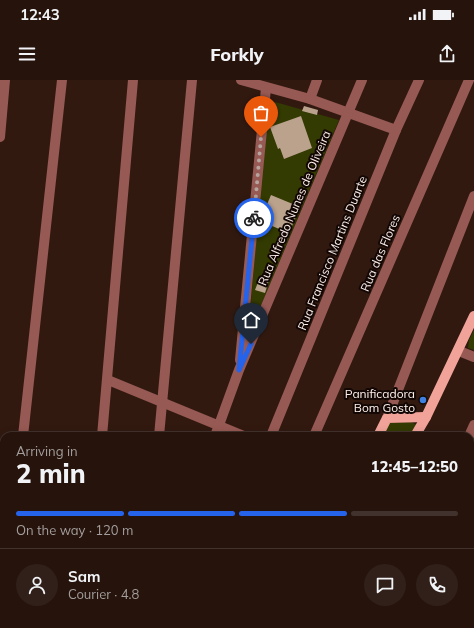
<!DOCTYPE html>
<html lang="en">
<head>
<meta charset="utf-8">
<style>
	body { margin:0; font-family:Mulish,sans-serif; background:#31201a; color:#f1f3f6; height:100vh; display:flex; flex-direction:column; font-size:15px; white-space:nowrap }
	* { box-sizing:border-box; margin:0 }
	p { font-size:13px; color:#a39e9d }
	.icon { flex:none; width:22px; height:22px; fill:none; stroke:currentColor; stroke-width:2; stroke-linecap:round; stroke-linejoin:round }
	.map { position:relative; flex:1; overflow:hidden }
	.drawer { position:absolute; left:0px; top:352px; width:474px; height:196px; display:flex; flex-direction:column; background:#25130c; border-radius:12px 12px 0 0; box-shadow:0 2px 10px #0003,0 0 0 1px #42322d }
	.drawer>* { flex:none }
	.pin { position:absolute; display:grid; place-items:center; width:34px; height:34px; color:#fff; margin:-41px -17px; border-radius:50% 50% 50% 0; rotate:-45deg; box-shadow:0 0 4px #0007 }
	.pin .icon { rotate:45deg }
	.courier { position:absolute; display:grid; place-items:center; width:40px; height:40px; margin:-20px; border:3px solid #2563eb; border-radius:50%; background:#fff; color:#222; box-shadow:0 1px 5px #0007 }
	.head em { font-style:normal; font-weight:800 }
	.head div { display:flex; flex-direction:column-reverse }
	.head { display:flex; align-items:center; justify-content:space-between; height:68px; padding:0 16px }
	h1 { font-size:26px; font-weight:800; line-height:30px }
	.bar { display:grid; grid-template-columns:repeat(4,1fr); gap:6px 4px; align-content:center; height:48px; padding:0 16px }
	.bar i { height:5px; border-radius:3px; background:#42322d }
	.bar .on { background:#2563eb }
	.bar p { grid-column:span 4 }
	.line { display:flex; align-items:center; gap:10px; padding:0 16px; border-top:1px solid #42322d }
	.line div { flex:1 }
	.round { display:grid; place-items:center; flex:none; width:42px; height:42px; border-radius:21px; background:#31201a }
	.status { display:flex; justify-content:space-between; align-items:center; height:28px; padding:0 20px; background:#25130c; direction:ltr }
	.status svg { height:11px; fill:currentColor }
	header { display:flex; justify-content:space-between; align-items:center; height:52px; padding:0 16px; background:#25130c; font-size:18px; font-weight:800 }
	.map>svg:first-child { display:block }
</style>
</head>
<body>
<div class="status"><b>12:43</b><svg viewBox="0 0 49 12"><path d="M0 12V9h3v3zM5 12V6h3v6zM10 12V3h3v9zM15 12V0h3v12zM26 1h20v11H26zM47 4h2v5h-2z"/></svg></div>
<header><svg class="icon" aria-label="menu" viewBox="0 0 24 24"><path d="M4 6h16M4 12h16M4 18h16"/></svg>Forkly<svg class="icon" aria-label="share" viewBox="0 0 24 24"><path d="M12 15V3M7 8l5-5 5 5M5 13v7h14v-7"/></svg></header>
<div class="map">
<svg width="474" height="548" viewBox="0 0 474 548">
	<rect width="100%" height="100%" fill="#311910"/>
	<g fill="#333a02">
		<polygon points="268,20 339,40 248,256"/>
		<polygon points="474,250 474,270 468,268 469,260"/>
		<polygon points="411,342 417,345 411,356 382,356 388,343"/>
		<polygon points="474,426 474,467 470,465 470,433"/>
	</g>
	<g fill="#bba28d">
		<polygon points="304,26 318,30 317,35 302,31"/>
		<polygon points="301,36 312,68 284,79 280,68 278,69 270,47"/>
		<polygon points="271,115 300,127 289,153 260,141"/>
		<polygon points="260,197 269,200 265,213 255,210"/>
	</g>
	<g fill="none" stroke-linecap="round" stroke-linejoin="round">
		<g stroke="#975953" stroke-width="10">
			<polyline points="241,0 310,19 396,50"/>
			<polyline points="310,19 317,0"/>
			<polyline points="0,57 5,0"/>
			<polyline points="459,271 474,277"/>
			<polyline points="240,280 266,8"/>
			<polyline points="108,300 244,356"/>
			<polyline points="387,338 474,116"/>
			<polyline points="23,356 62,0"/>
			<polyline points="102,356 133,0"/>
			<polyline points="159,356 192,0"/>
			<polyline points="215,356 239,290 362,0"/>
			<polyline points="271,356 396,50 419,0"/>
			<polyline points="314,356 469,0"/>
			<polyline points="469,356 474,345"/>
			<polyline points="0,423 4,425"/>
			<polyline points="470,424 474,417"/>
			<polyline points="0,452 4,442"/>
			<polyline points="470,478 474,480"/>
			<polyline points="209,544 215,548"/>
			<polyline points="20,548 22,544"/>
			<polyline points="126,548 129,544"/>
			<polyline points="395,548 397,544"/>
		</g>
		<g stroke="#f1a39a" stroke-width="10">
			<polyline points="378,356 387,338 426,337"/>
			<polyline points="415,356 426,337 474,236"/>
			<polyline points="256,548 259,544"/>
			<polyline points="277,548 281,544"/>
		</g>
	</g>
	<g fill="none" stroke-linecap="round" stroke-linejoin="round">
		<polyline stroke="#b6a59e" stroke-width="4" stroke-dasharray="0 7.2" points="254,138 261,57"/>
		<polyline stroke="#2563eb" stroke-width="5" points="251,264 239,290 254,138"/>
	</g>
	<circle fill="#3f7fe0" stroke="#120704" stroke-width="1.5" cx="423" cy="320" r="4"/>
	<g text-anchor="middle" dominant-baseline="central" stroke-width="4" stroke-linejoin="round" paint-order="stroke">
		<g font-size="12" fill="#fef0eb" stroke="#120704">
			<text transform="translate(294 128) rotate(-67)">Rua Alfredo Nunes de Oliveira</text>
			<text transform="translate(332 173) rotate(-68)">Rua Francisco Martins Duarte</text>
			<text transform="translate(380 173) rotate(-67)">Rua das Flores</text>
		</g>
		<g font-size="12" fill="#fef0eb" stroke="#120704" text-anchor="end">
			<text x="415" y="313">Panificadora<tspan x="415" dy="14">Bom Gosto</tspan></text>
		</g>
	</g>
</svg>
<div class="pin" style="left:261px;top:57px;background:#ea580c"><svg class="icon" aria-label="bag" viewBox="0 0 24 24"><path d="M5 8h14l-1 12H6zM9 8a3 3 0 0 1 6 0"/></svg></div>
<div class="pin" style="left:251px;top:264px;background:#1f2937"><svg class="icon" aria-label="home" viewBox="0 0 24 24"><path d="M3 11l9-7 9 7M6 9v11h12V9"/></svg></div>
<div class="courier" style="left:254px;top:138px"><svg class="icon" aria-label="bike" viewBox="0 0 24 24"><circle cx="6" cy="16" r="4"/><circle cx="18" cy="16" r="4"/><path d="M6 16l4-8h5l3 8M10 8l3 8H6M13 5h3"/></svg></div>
<section class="drawer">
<div class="head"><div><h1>2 min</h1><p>Arriving in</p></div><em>12:45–12:50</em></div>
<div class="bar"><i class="on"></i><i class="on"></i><i class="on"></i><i></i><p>On the way · 120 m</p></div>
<div class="line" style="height:72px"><a class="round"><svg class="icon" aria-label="person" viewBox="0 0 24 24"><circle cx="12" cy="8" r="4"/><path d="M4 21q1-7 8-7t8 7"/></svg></a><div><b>Sam</b><p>Courier · 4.8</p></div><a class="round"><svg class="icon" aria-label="chat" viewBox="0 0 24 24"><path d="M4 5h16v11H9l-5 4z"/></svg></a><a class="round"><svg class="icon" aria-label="phone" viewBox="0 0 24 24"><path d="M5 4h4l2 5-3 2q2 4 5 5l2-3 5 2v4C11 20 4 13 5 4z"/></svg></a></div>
</section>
</div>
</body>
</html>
